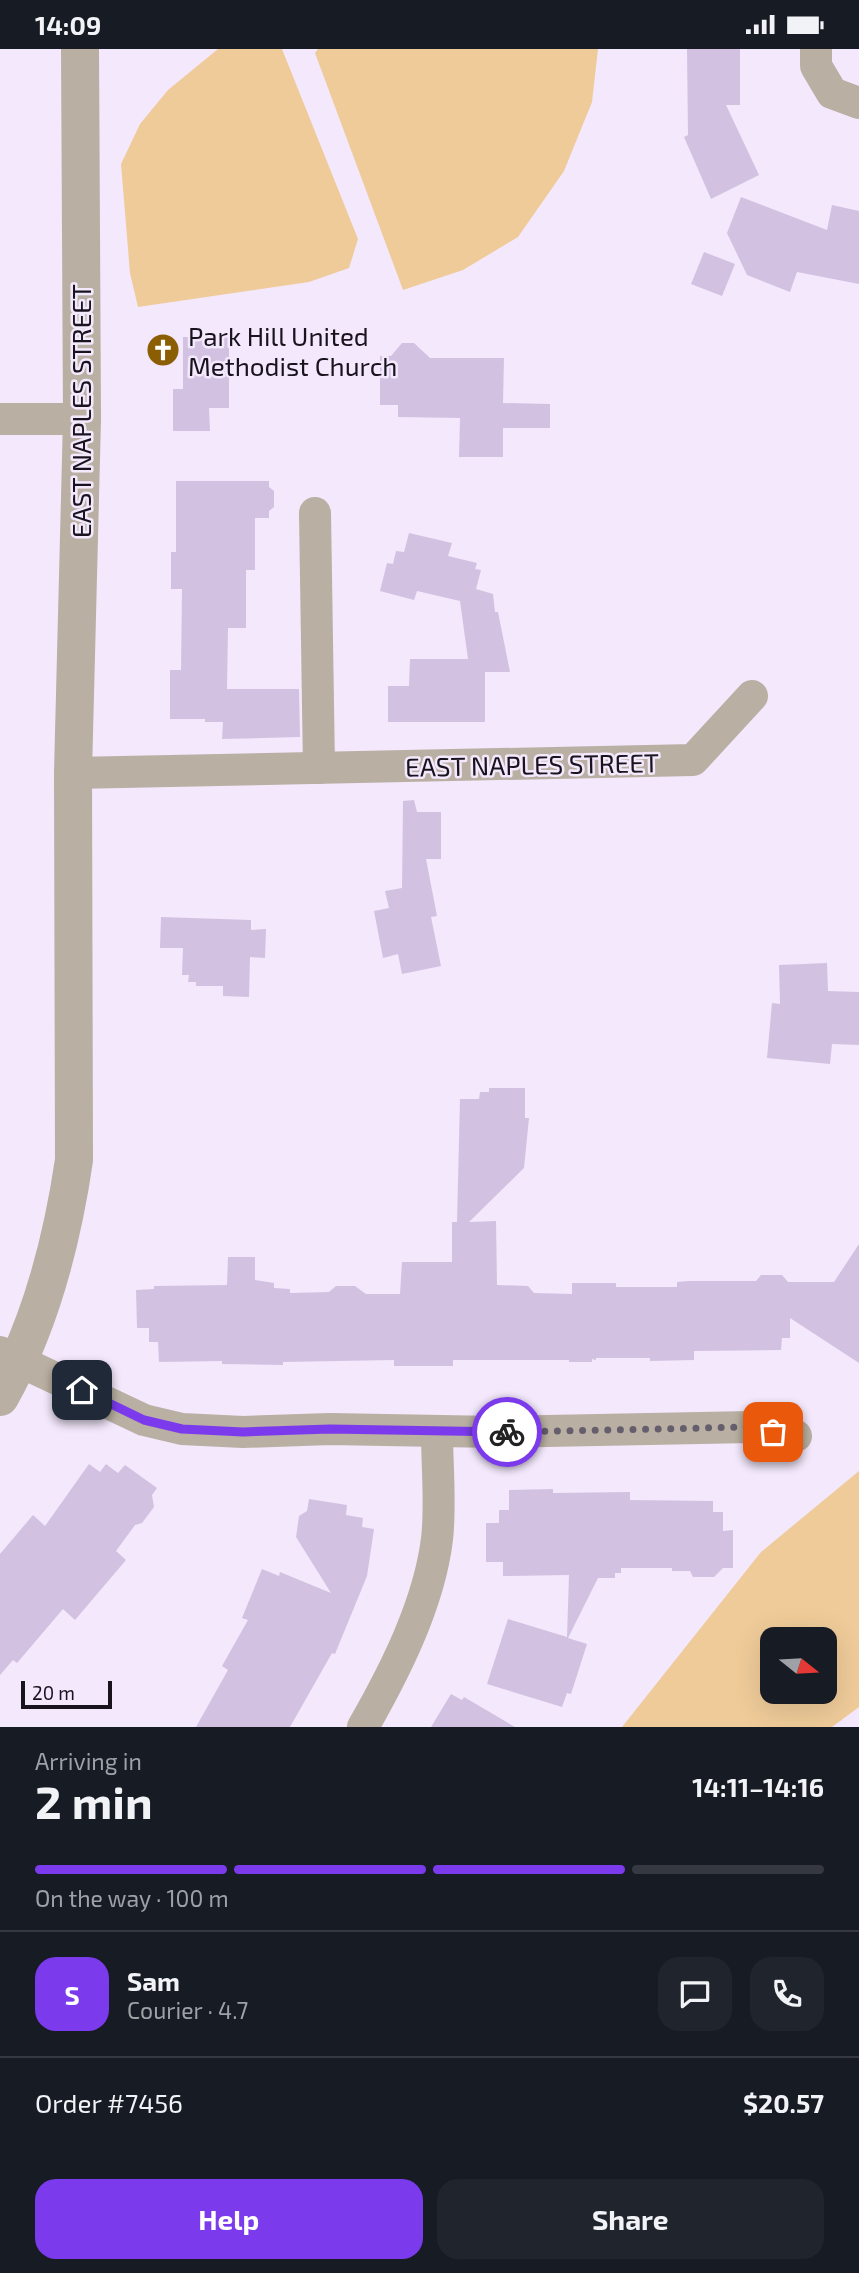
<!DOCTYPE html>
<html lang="en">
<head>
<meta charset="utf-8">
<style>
	body { margin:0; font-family:"Exo 2",sans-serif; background:#20242c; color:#f1f3f6; height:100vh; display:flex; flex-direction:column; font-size:26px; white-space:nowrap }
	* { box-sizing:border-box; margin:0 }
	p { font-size:23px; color:#9ea1a6 }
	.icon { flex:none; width:38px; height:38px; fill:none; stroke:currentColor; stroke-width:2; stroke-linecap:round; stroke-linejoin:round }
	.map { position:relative; height:1678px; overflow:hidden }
	.sheet { display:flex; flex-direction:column; background:#171b24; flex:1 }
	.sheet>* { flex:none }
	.needle { width:46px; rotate:108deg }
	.buttons { position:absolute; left:760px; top:1578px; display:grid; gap:14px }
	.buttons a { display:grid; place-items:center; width:77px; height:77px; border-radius:14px; background:#171b24; box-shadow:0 7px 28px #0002; font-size:35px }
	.scale { position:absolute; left:21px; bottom:18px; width:91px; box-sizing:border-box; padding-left:7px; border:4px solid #19131e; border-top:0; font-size:19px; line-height:24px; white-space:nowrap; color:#19131e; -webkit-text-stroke:5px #f3e8fc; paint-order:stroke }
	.pin { position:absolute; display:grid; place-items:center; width:60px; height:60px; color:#fff; margin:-30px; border-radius:14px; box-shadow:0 4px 10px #0006 }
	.courier { position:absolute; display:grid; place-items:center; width:70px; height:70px; margin:-35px; border:5px solid #7c3aed; border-radius:50%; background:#fff; color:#222; box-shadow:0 2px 9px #0007 }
	.summary em { font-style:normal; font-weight:700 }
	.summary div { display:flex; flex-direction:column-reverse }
	.summary { display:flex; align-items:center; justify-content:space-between; height:119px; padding:0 35px }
	h1 { font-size:46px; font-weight:700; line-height:52px }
	.bar { display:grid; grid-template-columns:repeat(4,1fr); gap:10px 7px; align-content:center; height:84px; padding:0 35px }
	.bar i { height:9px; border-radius:5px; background:#363941 }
	.bar .active { background:#7c3aed }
	.bar p { grid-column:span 4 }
	.line { display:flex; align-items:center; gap:18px; padding:0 35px; border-top:2px solid #363941 }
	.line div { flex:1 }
	.round { display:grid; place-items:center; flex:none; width:74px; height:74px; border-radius:21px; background:#20242c }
	.primary-button { display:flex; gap:14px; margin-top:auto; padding:14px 35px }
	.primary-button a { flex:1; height:80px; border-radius:21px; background:#7c3aed; color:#fff; font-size:28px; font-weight:700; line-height:80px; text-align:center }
	.primary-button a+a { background:#20242c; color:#f1f3f6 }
	.status { display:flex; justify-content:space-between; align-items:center; height:49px; padding:0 35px; background:#171b24; direction:ltr }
	.status svg { height:19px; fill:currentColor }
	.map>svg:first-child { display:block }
</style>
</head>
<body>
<div class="status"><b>14:09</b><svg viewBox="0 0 49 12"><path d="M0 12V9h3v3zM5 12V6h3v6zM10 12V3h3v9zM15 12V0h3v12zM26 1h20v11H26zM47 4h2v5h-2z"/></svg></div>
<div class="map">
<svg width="859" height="1678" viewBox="0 0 859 1678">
	<rect width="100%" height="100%" fill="#f3e8fc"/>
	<g fill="#efcb99" fill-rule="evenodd">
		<polygon points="218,0 282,0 358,190 349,219 309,233 138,258 130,224 121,115 140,75 168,41"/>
		<polygon points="318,0 598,0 592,53 564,122 518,188 463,221 403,241 315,4"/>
		<path d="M 859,1422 L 859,1658 L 832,1678 L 622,1678 L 761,1503 ZM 772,1591 L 824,1591 L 824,1643 L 772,1643 Z"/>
	</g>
	<g fill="#d3c1e2">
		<polygon points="687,0 740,0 740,56 726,56 759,126 711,150 684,88 688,86"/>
		<polygon points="741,148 827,181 832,156 859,162 859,235 797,223 790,243 747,226 727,184"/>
		<polygon points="704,203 735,215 722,247 691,235"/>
		<polygon points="183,288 229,288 229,359 209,359 210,382 173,382 173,340 183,340"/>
		<polygon points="402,294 414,294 430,309 504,309 503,354 550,355 550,379 503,379 503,408 459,408 460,369 398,368 398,356 380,356 380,307 391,307"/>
		<polygon points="176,432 269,432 269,438 274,442 274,458 269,462 269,469 255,469 255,521 246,521 246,579 228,579 227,640 299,640 300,688 222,690 223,673 205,673 205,670 170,670 170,621 181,621 182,540 171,540 171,503 176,503"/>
		<polygon points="409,484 452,494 448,507 477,514 475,520 481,521 476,540 493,545 495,563 498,563 510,623 485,623 485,673 388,673 388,637 409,637 410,610 468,610 460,552 417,542 414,551 380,542 387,514 393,515 396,502 404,503"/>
		<polygon points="414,751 417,763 441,763 441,810 426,810 437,867 431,868 441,917 402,925 398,905 383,909 374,862 389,859 385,842 402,839 403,752"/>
		<polygon points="161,868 251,871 251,881 266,880 265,909 250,908 249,948 223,947 223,937 196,937 196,933 188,933 189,926 182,926 183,899 160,899"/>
		<polygon points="827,914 828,942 859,943 859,996 832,995 830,1015 767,1009 772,954 780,955 779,916"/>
		<polygon points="489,1039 525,1039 525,1069 529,1069 524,1119 469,1173 496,1172 497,1236 528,1237 534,1244 572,1245 572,1234 616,1234 616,1238 677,1238 677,1233 689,1232 756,1232 761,1226 782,1226 788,1233 834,1233 859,1195 859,1314 790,1269 790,1289 782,1289 781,1301 694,1302 694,1311 650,1312 650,1309 596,1309 596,1311 592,1310 592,1313 569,1313 569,1311 453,1311 453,1317 394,1317 394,1311 283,1313 283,1316 222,1315 222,1312 159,1313 158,1293 149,1293 149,1279 137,1279 136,1241 154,1240 154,1237 227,1236 228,1208 255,1208 255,1231 274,1234 274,1239 290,1240 290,1244 329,1243 336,1237 355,1237 366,1245 400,1245 402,1213 452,1213 452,1173 457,1173 460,1050 479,1050 480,1043 489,1043"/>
		<polygon points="89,1415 100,1423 106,1415 118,1424 125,1416 157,1439 152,1446 154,1458 142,1474 135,1476 116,1502 126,1511 75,1571 63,1560 17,1614 13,1611 0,1626 0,1505 33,1466 45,1477"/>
		<polygon points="553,1440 553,1444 630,1443 630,1451 713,1452 713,1463 723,1463 723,1482 733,1481 733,1519 723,1519 714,1528 693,1528 690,1522 672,1522 672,1519 621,1519 621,1524 615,1524 615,1529 598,1529 568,1589 587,1595 571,1645 567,1644 562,1658 487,1635 508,1570 567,1588 569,1526 503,1527 503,1513 486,1513 486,1474 499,1474 499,1461 509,1461 509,1441"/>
		<polygon points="309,1450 347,1456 346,1466 363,1469 362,1478 374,1480 367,1527 335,1605 332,1604 290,1678 196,1678 228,1621 222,1617 248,1571 242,1569 262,1520 279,1527 280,1523 331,1544 296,1488 299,1467 307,1462"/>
		<polygon points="451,1645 462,1651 464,1648 515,1678 431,1678"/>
	</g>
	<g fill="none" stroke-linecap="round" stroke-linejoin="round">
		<g stroke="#b9afa2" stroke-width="32">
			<polyline points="816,0 816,17 832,44 859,54"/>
			<polyline points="0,370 82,370"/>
			<polyline points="315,464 319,719"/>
			<polyline points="73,724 693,711 752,647"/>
			<polyline points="0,1303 144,1371 182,1380 243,1383 330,1380 496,1383 751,1378 796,1387"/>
			<path d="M 363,1678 C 395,1622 429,1555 437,1490 C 441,1457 437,1417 437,1383"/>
		</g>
		<path stroke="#b9afa2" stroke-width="38" d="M 0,1348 C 41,1275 62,1193 74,1111 L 73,724 L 82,370 L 80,0"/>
	</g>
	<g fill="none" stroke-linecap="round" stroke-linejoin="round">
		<polyline stroke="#655e6c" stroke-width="7" stroke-dasharray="0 12.6" points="507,1383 751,1378 773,1383"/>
		<polyline stroke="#7c3aed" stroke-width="9" points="82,1341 144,1371 182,1380 243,1383 330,1380 507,1383"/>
	</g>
	<defs>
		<symbol id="church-disc" viewBox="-11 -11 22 22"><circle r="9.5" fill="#8c5e04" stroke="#f3e8fc"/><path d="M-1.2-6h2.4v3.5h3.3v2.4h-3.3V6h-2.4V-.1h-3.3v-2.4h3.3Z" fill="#fff"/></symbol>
	</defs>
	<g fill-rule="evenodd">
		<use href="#church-disc" x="144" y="282" width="38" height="38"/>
	</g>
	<g text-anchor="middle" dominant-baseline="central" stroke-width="5" stroke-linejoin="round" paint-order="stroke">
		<g font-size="26" fill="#19131e" stroke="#f3e8fc" text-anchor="start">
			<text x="188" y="286">Park Hill United<tspan x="188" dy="30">Methodist Church</tspan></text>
		</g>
		<g font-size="26" fill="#19131e" stroke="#f3e8fc">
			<text transform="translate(80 362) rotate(-90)">EAST NAPLES STREET</text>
			<text transform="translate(532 715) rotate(-1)">EAST NAPLES STREET</text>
		</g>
	</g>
</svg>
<div class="buttons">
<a><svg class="needle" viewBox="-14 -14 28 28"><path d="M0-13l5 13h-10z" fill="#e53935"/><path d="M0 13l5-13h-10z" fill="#9ea1a6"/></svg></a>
</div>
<div class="scale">20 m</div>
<div class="pin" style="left:773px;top:1383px;background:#ea580c"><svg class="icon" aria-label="bag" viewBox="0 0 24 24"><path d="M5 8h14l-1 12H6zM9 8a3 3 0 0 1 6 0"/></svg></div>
<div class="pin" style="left:82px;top:1341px;background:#1f2937"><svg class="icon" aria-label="home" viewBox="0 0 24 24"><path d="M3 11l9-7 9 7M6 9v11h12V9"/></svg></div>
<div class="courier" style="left:507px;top:1383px"><svg class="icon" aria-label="bike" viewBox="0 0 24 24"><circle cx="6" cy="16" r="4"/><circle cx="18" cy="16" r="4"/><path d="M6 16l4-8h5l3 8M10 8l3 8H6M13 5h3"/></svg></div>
</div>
<section class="sheet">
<div class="summary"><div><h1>2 min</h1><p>Arriving in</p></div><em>14:11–14:16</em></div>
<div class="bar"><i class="active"></i><i class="active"></i><i class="active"></i><i></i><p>On the way · 100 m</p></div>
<div class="line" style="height:126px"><b class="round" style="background:#7c3aed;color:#fff">S</b><div><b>Sam</b><p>Courier · 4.7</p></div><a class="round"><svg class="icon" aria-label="chat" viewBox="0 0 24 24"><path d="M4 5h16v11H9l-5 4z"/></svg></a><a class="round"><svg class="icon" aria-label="phone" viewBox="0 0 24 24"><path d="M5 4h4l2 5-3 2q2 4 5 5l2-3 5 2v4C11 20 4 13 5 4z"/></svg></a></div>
<div class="line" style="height:91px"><div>Order #7456</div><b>$20.57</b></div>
<div class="primary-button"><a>Help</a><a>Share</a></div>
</section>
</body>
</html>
